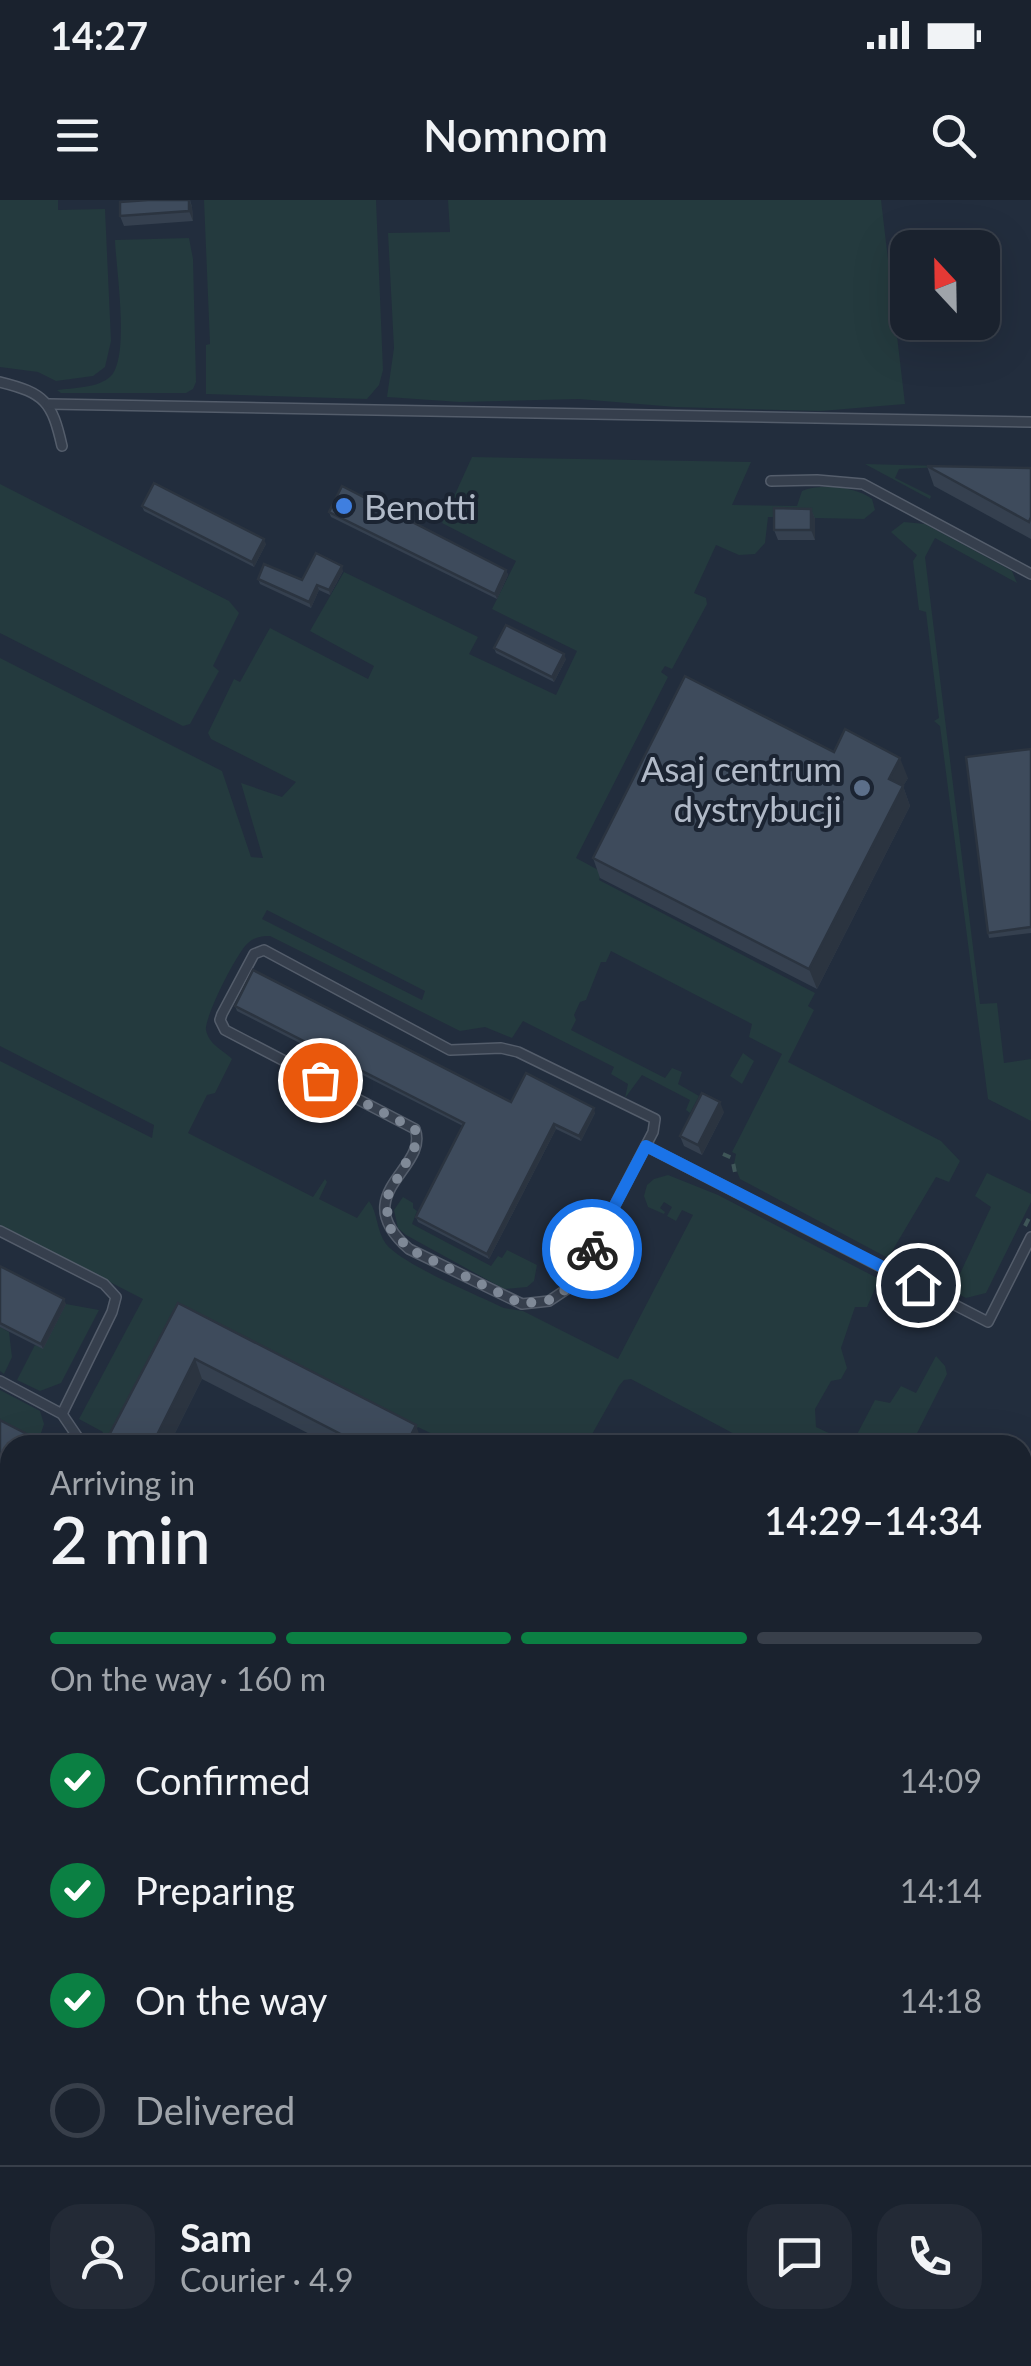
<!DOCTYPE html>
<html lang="en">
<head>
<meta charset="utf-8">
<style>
	body { margin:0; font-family:Lato,sans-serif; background:#232a36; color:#f1f3f6; height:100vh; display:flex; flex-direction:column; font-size:38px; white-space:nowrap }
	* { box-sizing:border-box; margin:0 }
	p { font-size:32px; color:#9fa4aa }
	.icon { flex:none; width:55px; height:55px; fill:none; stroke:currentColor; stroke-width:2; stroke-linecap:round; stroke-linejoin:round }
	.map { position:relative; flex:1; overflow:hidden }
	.sheet { position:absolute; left:0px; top:1235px; width:1032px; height:932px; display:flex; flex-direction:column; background:#1a222e; border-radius:30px 30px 0 0; box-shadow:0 10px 40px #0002,0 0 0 2px #383f4a }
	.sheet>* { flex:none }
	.needle { width:65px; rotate:338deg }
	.buttons { position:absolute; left:890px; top:30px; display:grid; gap:20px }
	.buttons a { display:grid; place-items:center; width:110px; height:110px; border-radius:20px; background:#1a222e; box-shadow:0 10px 40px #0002,0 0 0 2px #383f4a; font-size:50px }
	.pin { position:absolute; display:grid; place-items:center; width:85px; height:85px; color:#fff; margin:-42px; border:5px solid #fff; border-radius:50%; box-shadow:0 2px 10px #0007 }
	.courier { position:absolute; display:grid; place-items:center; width:100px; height:100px; margin:-50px; border:8px solid #1a73e8; border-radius:50%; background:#fff; color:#222; box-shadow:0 2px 12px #0007 }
	.headline em { font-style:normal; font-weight:600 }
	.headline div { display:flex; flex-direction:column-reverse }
	.headline { display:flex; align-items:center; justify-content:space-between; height:170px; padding:0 50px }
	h1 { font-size:65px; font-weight:600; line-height:75px }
	.bar { display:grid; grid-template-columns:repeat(4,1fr); gap:15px 10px; align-content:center; height:120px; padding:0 50px }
	.bar i { height:12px; border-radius:8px; background:#383f4a }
	.bar .current { background:#0b8043 }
	.bar p { grid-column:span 4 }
	.line { display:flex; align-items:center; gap:25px; padding:0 50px; border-top:2px solid #383f4a }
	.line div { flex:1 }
	.round { display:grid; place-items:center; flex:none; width:105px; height:105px; border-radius:30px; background:#232a36 }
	ol { padding:0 50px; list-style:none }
	li { display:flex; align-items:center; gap:30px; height:110px }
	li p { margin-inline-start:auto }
	li .icon { padding:10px; border-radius:50%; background:#0b8043; color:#fff; stroke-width:4 }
	li:last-child { color:#9fa4aa }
	li i { width:55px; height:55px; border:5px solid #383f4a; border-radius:50% }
	.status { display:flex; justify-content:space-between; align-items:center; height:70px; padding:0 50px; background:#1a222e; direction:ltr }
	.status svg { height:28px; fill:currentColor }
	header { display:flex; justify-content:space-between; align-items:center; height:130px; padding:0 50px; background:#1a222e; font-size:45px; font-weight:600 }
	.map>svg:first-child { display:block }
</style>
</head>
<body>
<div class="status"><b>14:27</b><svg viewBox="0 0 49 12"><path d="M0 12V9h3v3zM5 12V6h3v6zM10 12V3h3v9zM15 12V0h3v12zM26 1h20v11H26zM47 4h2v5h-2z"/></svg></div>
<header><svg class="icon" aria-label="menu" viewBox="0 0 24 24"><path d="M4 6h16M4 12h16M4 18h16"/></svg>Nomnom<svg class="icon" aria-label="search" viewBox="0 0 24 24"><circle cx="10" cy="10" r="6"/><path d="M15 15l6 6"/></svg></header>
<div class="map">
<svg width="1031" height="2166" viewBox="0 0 1031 2166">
	<rect width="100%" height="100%" fill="#222d3d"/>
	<g fill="#243a3e" fill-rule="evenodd">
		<polygon points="0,0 58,0 58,10 105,9 111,141 105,167 93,176 56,181 38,172 0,167"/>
		<polygon points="204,0 376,0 383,170 379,185 367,199 206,194 206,145 210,144"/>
		<polygon points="448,0 881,0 905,204 821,211 675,207 579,199 460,202 387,197 394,148 388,33 450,32"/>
		<path d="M 189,38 L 193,59 L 196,182 L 193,189 L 186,193 L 61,193 L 57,190 C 73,188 99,188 111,176 C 130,155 116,69 115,40 Z"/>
		<path d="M 472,257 L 751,262 L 732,305 L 797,306 L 802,291 C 821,283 857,287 872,299 L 875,310 L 864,319 L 768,317 L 765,343 L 755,354 L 739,355 L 716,345 L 694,393 L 706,398 L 707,404 L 672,469 L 665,466 L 661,472 L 668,477 L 576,658 L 602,672 L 599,680 L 815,793 L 808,806 L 814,810 L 788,862 L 941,941 L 960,961 L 949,982 L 936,977 L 888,1058 L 740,979 L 734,964 L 736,954 L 732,952 L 782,854 L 749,837 L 752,824 L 611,751 L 606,762 L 601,762 L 586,800 L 580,802 L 574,815 L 576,820 L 571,830 L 665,878 L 672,868 L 682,872 L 678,884 L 699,896 L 690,913 L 686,910 L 690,900 L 642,875 L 625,898 L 628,884 L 611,874 L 614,867 L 523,821 L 512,838 L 485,827 L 460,831 L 270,736 C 262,736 254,737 248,743 C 237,752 204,818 206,830 C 209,845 223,850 232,859 L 215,893 L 207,895 L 188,933 L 313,997 L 325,979 L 327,982 L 319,999 L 357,1018 L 369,1001 C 378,1013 376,1030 386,1044 C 403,1065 477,1095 504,1108 L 523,1111 L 618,1159 L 693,1015 L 682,1010 L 676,1021 L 667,1016 L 672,1007 L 664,1002 L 660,1008 L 665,1012 L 664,1014 L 648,1007 L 644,996 L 647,985 L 654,979 L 668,975 L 718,995 L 879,1079 L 867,1107 L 855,1107 L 841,1148 L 847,1168 L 841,1179 L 831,1181 L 815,1209 L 816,1227 L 852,1244 L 875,1200 L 890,1203 L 901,1186 L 916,1193 L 936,1156 L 945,1166 L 947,1174 L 911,1245 L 755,1245 L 631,1179 L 624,1180 L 619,1186 L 586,1245 L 455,1245 L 418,1227 L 411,1239 L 185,1123 L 122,1245 L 97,1245 L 103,1232 L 79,1219 L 143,1099 L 0,1026 L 0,861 L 152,938 L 154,925 L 0,846 L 0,458 L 222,571 L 251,657 L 263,658 L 241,583 L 282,597 L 296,582 L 211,539 L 208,533 L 234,479 L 240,482 L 270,428 L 368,479 L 374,466 L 310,431 L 344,372 L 478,437 L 469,454 L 556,495 L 577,451 L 492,409 L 516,361 L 442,323 ZM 267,710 L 425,791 L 422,800 L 262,719 Z"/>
		<polygon points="865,264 941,266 942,267 899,269 895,278 931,296 930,299"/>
		<polygon points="0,284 229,401 239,413 213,466 219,471 190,524 183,526 0,433"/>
		<polygon points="904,322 925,324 1012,371 1017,383 935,338 925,357 980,804 997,803 1004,863 1031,859 1031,921 988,899 940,526 934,521 939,518 926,412 919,410 913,361 917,355 891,332"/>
		<polygon points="743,853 754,861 742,884 730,876"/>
		<polygon points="987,973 1031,994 1031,1002 986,1093 966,1098 952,1091 991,1007 975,996"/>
		<polygon points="403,997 413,1003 413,1008 417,1011 412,1024 491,1066 498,1056 502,1058 507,1050 537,1065 534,1081 527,1087 504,1089 406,1035 398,1028 394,1010"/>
		<polygon points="66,1104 99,1110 61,1183 40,1191 17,1180 35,1145 43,1148"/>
		<polygon points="0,1127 9,1132 12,1157 4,1174 0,1171"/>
		<polygon points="0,1190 40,1211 44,1224 37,1245 0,1232"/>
		<polygon points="1023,1759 1031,1768 1031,1906 1023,1901"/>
		<path d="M 0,1987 C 14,2001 12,2021 5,2039 L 0,2041 Z"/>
	</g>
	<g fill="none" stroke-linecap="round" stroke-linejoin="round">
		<defs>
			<g id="service">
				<path d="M 0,182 C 45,193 52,202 62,246"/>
				<polyline points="49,204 1031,222"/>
				<polyline points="771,281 817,280 863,284 1031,374"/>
				<path d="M 264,750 L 450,850 L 501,848 L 518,852 L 655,919 L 653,932 L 573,1085 L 549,1101 L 522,1104 L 409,1049 C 345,993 430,969 415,929 L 225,830 L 220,820 L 222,814 L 254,754 Z"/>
				<polyline points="646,946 988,1122 1031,1037"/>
				<polyline points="0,1031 104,1084 116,1097 112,1112 62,1214"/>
				<polyline points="0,1181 62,1214 83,1245"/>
				<polyline points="0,1416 10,1396"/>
				<polyline points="0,1637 10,1642"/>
				<polyline points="0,1978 10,1983"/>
				<polyline points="1022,1991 1031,1996"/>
				<polyline points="0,2084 10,2068"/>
				<polyline points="495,2158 512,2166"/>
				<polyline points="823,2158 840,2166"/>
				<polyline points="0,2159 15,2159"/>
				<polyline points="270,2162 279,2166"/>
				<polyline points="40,2166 43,2158"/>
				<polyline points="625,2166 630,2158"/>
				<polyline points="752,2166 756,2158"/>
			</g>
			<g id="primary">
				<polyline points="0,2106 10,2111"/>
				<polyline points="105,2158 122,2166"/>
			</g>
		</defs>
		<use href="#service" stroke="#545d6b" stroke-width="12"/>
		<use href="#primary" stroke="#3f4856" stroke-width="31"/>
		<g stroke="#3f5658" stroke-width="4" stroke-dasharray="8 8" stroke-linecap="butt">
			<polyline points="723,954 732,958 736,977"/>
			<polyline points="1025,1026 1031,1014"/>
			<polyline points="57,2158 74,2166"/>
			<polyline points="205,2158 223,2166"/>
			<polyline points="185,2166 186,2164"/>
		</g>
		<use href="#service" stroke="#363f4d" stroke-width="9"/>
		<use href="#primary" stroke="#545e6d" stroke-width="28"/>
	</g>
	<g fill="#35404f">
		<polygon points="148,0 190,0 192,7 193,21 124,26 120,16"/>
		<polygon points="927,266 1031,268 1031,339 934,286"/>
		<polygon points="142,306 266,344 254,367 144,311"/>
		<polygon points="811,309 815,319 815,340 778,340 774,330"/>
		<polygon points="329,312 506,370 508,375 497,399 331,317"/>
		<polygon points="343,371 330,395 319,390 311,408 260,384 258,379 302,380"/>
		<polygon points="494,448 566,459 554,482 496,453"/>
		<polygon points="1031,549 1031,733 989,738 988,733"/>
		<polygon points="834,552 908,578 903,586 910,606 817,789 600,678 593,658"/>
		<polygon points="235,806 511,902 595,913 581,941 556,929 489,1059 418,1022 416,1017 463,926 237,811"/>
		<polygon points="724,912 702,955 684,946 680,936"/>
		<polygon points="0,1066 66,1104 43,1149 0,1127"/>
		<polygon points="178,1103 423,1245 331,1245 202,1179 169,1245"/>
		<polygon points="0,1220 10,1245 10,1295 6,1293 0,1305"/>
		<polygon points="1022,1385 1031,1389 1031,1424 1022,1419"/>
		<polygon points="10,1450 10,1478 4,1461"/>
		<polygon points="0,1670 10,1676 10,1754 1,1750 0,1751"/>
		<polygon points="0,1860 10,1865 10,1956 2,1952 0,1955"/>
		<polygon points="519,2158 601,2158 597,2166 536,2166"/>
	</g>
	<g fill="#2b3440">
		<polygon points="189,0 192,7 193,21 189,11"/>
		<polygon points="811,309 815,319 815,340 811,330"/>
		<polygon points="264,339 266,344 254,367 252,362"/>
		<polygon points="342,366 343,371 330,395 329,390"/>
		<polygon points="506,370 508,375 497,399 495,394"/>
		<polygon points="317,385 319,390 311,408 309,402"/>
		<polygon points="564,454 566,459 554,482 552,477"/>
		<polygon points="900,558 908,578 896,599 889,579"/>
		<polygon points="903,586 910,606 817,789 809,769"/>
		<polygon points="720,902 724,912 702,955 698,945"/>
		<polygon points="594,908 595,913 581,941 579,936"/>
		<polygon points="554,924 556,929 489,1059 487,1054"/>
		<polygon points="64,1099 66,1104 43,1149 41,1144"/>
		<polygon points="195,1159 202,1179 169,1245 152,1245"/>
		<polygon points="416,1225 423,1245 406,1245"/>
		<polygon points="0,1278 6,1293 0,1305"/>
		<polygon points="1029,1345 1031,1355 1022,1373 1022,1358"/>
		<polygon points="593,2158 601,2158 597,2166 588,2166"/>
	</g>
	<g fill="#3e4b5c" stroke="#2b3440" stroke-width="2.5">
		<polygon points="148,0 189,0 189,11 120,16 120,2"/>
		<polygon points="927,266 1031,268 1031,317 1029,322"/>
		<polygon points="154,283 264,339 252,362 142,306"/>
		<polygon points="342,286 506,370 495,394 329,312"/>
		<polygon points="774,308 811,309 811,330 774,330"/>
		<polygon points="316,353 342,366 329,390 317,385 309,402 258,379 264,364 302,380"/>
		<polygon points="506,425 564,454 552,477 494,448"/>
		<polygon points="685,476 834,552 845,529 900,558 889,579 903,586 809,769 593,658"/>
		<polygon points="1031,549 1031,727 988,733 966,557"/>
		<polygon points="253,770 511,902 526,873 594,908 579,936 554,924 487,1054 416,1017 464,923 235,806"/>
		<polygon points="702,893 720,902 698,945 680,936"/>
		<polygon points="0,1066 64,1099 41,1144 0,1123"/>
		<polygon points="178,1103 416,1225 406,1245 362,1245 195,1159 152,1245 104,1245"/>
		<polygon points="0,1220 48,1245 10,1245 10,1283 0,1279"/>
		<polygon points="1022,1342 1029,1345 1022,1358"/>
		<polygon points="1022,1385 1031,1389 1031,1417 1022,1413"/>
		<polygon points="10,1450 10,1464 4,1461"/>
		<polygon points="0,1670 10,1676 10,1745 0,1740"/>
		<polygon points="0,1860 10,1865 10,1947 0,1942"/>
		<polygon points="357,2158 367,2158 371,2160 368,2166 352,2166"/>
		<polygon points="445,2158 449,2158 466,2166 440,2166"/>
		<polygon points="535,2158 593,2158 588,2166 551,2166"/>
		<polygon points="941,2158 956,2166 937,2166"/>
	</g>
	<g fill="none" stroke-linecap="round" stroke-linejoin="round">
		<polyline stroke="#7f8997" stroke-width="10" stroke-dasharray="0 18" points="320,880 415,929 417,943 386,999 389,1027 409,1049 522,1104 549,1100 573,1085 592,1049"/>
		<polyline stroke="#1a73e8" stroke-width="12" points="592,1049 646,946 918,1085"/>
	</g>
	<circle fill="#3f7fe0" stroke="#1b2432" stroke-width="4" cx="344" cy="306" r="10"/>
	<circle fill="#5c6f8a" stroke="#1b2432" stroke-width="4" cx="862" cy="588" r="10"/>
	<g text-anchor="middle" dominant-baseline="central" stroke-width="8" stroke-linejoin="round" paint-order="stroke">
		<g font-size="35" fill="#b1bac8" stroke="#1b2432" text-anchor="start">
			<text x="364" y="306">Benotti</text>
			<text x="842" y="568" text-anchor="end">Asaj centrum<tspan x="842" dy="40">dystrybucji</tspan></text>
		</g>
	</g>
</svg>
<div class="buttons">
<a><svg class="needle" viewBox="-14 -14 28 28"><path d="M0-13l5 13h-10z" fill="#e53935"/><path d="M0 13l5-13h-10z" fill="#9fa4aa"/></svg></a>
</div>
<div class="pin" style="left:320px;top:880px;background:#ea580c"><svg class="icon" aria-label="bag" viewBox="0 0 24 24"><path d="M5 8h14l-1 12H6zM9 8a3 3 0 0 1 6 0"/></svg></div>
<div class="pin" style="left:918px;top:1085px;background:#1f2937"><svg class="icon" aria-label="home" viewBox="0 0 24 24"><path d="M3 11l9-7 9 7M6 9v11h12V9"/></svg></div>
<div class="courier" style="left:592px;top:1049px"><svg class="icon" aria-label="bike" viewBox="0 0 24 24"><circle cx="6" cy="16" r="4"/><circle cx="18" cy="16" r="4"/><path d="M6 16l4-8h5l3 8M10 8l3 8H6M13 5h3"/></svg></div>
<section class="sheet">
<div class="headline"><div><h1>2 min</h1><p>Arriving in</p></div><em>14:29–14:34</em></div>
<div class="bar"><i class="current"></i><i class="current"></i><i class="current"></i><i></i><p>On the way · 160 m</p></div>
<ol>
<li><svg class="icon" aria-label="check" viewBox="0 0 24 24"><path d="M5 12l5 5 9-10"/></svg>Confirmed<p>14:09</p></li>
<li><svg class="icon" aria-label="check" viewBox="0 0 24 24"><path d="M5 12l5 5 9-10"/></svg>Preparing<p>14:14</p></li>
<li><svg class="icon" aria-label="check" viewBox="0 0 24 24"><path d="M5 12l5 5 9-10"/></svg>On the way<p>14:18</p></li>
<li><i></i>Delivered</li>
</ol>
<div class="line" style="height:180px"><a class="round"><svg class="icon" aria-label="person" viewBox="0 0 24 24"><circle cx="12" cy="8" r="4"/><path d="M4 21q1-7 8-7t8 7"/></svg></a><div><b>Sam</b><p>Courier · 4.9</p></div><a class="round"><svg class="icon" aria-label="chat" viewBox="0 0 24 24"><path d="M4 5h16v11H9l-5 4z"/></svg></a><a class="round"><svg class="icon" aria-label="phone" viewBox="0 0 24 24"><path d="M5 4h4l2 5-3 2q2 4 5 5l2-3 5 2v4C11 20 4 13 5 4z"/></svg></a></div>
</section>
</div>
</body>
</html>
